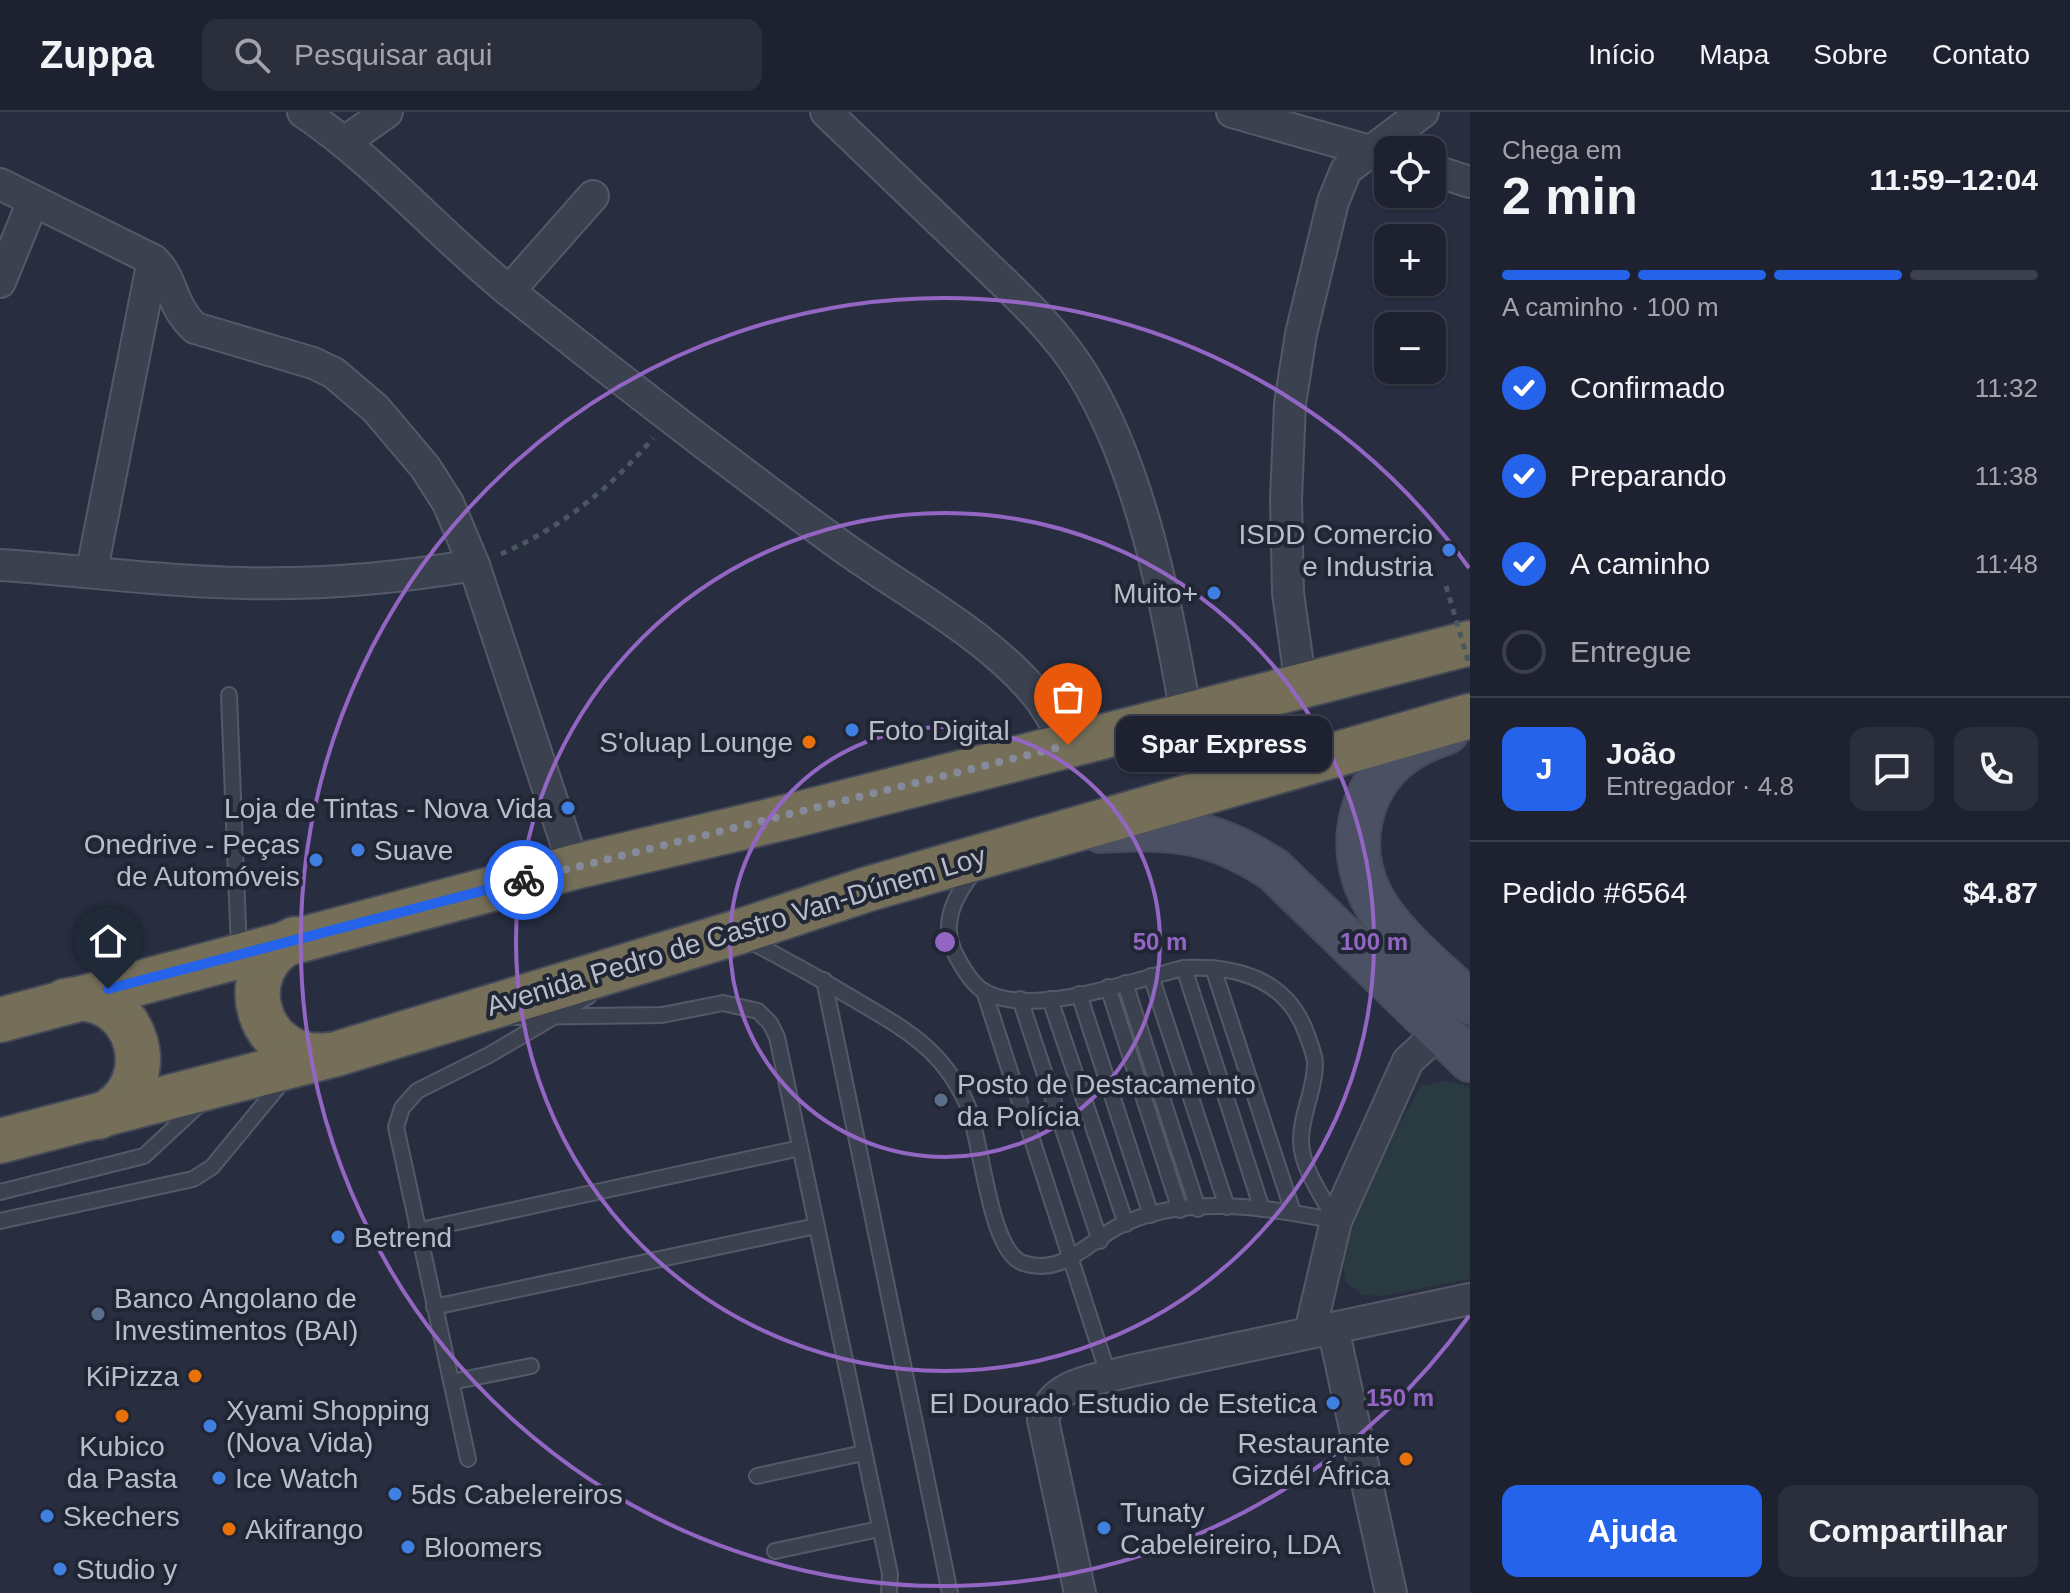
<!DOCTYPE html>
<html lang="pt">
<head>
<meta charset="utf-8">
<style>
	body { margin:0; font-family:Helvetica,sans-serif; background:#2b2f3c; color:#f1f3f6; height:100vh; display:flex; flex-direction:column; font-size:30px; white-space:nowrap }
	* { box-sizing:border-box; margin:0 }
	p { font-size:26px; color:#a1a4ab }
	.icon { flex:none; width:44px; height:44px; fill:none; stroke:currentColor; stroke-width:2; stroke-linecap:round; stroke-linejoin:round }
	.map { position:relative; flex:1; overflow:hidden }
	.details { display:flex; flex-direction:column; background:#1e2230; width:600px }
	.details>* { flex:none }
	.controls { position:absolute; left:1374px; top:24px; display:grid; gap:16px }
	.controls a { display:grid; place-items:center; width:72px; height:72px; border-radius:16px; background:#1e2230; box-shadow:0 2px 6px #0004,0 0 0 2px #3c3f4c; font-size:40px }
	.pin { position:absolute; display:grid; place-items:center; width:68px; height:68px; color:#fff; margin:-82px -34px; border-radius:50% 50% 50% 0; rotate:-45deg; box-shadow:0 0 8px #0007 }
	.pin .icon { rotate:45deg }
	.courier { position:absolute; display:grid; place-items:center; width:80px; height:80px; margin:-40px; border:6px solid #2563eb; border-radius:50%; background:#fff; color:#222; box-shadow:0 2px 10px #0007 }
	.bubble { position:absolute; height:56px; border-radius:16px; background:#1e2230; box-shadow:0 2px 6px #0004,0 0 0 2px #3c3f4c; font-size:26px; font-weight:700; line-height:56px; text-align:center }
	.head em { font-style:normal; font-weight:700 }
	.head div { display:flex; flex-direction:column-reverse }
	.head { display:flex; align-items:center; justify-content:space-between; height:136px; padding:0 32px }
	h1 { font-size:52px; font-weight:700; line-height:60px }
	.bar { display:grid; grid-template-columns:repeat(4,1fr); gap:12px 8px; align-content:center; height:96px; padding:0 32px }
	.bar i { height:10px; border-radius:6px; background:#3c3f4c }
	.bar .on { background:#2563eb }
	.bar p { grid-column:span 4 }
	.line { display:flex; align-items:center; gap:20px; padding:0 32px; border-top:2px solid #3c3f4c }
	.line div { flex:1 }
	.round { display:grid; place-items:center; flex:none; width:84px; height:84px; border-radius:16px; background:#2b2f3c }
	ol { padding:0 32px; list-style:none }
	li { display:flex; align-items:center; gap:24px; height:88px }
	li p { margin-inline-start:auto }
	li .icon { padding:8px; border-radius:50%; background:#2563eb; color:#fff; stroke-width:4 }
	li:last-child { color:#a1a4ab }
	li i { width:44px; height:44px; border:4px solid #3c3f4c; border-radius:50% }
	.cta { display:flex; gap:16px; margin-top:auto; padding:16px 32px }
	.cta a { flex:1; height:92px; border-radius:16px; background:#2563eb; color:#fff; font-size:32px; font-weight:700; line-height:92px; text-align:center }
	.cta a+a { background:#2b2f3c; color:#f1f3f6 }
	header { display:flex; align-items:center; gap:48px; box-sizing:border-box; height:112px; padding:0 40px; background:#1e2230; border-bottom:2px solid #3c3f4c }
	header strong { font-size:38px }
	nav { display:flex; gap:44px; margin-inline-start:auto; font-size:28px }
	.search { width:560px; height:72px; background:#2b2f3c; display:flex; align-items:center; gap:20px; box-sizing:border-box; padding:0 28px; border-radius:16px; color:#a1a4ab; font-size:30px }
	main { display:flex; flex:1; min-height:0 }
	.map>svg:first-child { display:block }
</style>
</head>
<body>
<header>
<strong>Zuppa</strong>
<div class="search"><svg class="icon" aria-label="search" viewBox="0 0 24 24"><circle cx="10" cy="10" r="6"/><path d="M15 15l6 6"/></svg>Pesquisar aqui</div>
<nav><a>Início</a><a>Mapa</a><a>Sobre</a><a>Contato</a></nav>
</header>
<main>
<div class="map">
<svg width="1470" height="1481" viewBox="0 0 1470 1481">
	<rect width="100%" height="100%" fill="#282e40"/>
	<polygon fill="#2a3a41" points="1446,969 1470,975 1470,1167 1382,1184 1363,1183 1346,1171 1341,1140 1347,1101 1421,974"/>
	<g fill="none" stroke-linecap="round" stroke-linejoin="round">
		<defs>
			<g id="lane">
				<polyline points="229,583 239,839"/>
				<path d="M 975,758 C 954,785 938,814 958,847 C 964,858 974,874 985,880 C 1036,906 1132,868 1184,856 C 1238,853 1288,868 1307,923 C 1310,932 1315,943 1315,952 C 1315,979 1300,1004 1301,1030 C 1302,1057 1323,1085 1335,1108"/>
				<path d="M 746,827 C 782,846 817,865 852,886 C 901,915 941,935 966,990 C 982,1024 988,1139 1023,1151 C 1063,1165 1091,1127 1121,1113 C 1185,1082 1269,1095 1336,1109"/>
				<polyline points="1184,856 1262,1097"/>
				<polyline points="1213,856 1293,1100"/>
				<polyline points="1151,864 1227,1095"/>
				<polyline points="824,868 950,1481"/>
				<polyline points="1125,871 1198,1097"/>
				<polyline points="1108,875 1180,1098"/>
				<polyline points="984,879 1109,1265"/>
				<polyline points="1079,882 1151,1103"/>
				<polyline points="1020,887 1100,1129"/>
				<polyline points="1050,887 1126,1112"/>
				<polyline points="516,905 662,903 723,891 758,899 770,911 777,925 890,1462 889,1481"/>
				<polyline points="0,1080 144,1044 202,990"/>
				<polyline points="0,1109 193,1067 212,1055 283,969"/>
				<polyline points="416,1119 800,1036"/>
				<polyline points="434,1195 816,1114"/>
				<polyline points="451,1270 531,1254"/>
				<polyline points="468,1347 396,1015 402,996 417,979 489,943 589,884"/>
				<polyline points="757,1364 863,1341"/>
				<polyline points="775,1439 879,1417"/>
			</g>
			<g id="street">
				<path d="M 303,0 C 380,52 440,124 513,182 C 617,265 722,346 829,425 C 895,475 989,521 1040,587 C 1050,601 1059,618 1068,633"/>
				<path d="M 826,0 C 874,46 923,93 971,139 C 1010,177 1053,214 1082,261 C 1141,356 1167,493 1186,603"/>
				<polyline points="1232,0 1384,43"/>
				<polyline points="346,29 387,0"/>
				<polyline points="1432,58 1470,70"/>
				<path d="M 0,72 L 153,148 C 174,166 169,192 195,216 L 313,251 L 334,261 L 376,297 L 425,355 L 448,391 L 474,453 L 574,755"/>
				<polyline points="0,170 33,89"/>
				<polyline points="509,179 593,84"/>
				<path d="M 0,453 C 81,458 162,470 243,471 C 321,473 398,466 474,453"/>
				<polyline points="92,458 153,148"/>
				<polyline points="1301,574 1288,481 1286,387 1290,292 1301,222 1333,90 1346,58 1423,0"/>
				<polyline points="1333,1216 1391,1481"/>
				<polyline points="1310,1220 1336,1109 1408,949 1455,906"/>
				<path d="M 1080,1481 L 1043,1308 C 1052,1270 1097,1268 1130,1259 L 1470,1187"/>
			</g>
			<g id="secondary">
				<path d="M 1447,620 C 1436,625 1424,628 1413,635 C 1361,665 1344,731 1371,784 C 1392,825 1438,859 1470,891"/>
				<path d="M 1101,719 C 1174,715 1212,717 1274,758 L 1470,948"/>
			</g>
			<g id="highway">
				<path d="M 295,827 C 229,856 257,952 328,943"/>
				<path d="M 65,889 C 137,872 169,975 98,1005"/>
				<polyline points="0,908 574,755 795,703 1470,531"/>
				<polyline points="0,1029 336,942 735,821 868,777 1470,604"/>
			</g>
		</defs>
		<use href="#lane" stroke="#545967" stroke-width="18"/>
		<use href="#street" stroke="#545967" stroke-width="34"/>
		<use href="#secondary" stroke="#464a59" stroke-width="46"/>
		<use href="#highway" stroke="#444957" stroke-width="48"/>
		<path stroke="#49575e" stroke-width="5" stroke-dasharray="6 6" stroke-linecap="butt" d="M 501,442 C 562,415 610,377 653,326"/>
		<use href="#lane" stroke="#3c4150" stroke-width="14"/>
		<use href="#street" stroke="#3c4150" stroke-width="30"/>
		<use href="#secondary" stroke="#4b5062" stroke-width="42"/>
		<use href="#highway" stroke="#756f5a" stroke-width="44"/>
		<polyline stroke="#49575e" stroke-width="5" stroke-dasharray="6 6" stroke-linecap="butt" points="1446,474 1470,555"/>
	</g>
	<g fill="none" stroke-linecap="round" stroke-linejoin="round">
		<polyline stroke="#868b9a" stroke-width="8" stroke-dasharray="0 14.4" points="524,768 1068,633"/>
		<polyline stroke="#2563eb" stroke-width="10" points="108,877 524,768"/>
	</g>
	<g fill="none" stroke="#9466c3" stroke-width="4">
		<circle cx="945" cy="830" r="215"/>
		<circle cx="945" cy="830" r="429"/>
		<path d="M1469 1204A644 644 0 1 1 1469 456"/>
	</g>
	<g fill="#3f7fe0" stroke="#212635" stroke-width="3">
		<circle cx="1449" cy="438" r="8"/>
		<circle cx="1214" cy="481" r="8"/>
		<circle cx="852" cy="618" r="8"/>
		<circle cx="568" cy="696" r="8"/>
		<circle cx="358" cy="738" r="8"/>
		<circle cx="316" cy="748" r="8"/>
		<circle cx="338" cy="1125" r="8"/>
		<circle cx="1333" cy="1291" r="8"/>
		<circle cx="210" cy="1314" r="8"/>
		<circle cx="219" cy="1366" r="8"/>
		<circle cx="395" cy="1382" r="8"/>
		<circle cx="47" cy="1404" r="8"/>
		<circle cx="1104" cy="1416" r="8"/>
		<circle cx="408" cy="1435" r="8"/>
		<circle cx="60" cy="1457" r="8"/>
	</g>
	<g fill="#e8710a" stroke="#212635" stroke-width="3">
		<circle cx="809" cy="630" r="8"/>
		<circle cx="195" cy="1264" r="8"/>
		<circle cx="122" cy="1304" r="8"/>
		<circle cx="1406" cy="1347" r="8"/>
		<circle cx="229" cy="1417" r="8"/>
	</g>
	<g fill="#5c6f8a" stroke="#212635" stroke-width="3">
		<circle cx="941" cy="988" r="8"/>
		<circle cx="98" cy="1202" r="8"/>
	</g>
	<g text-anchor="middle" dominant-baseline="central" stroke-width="8" stroke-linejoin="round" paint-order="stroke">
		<g font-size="28" fill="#b9bdca" stroke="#212635" text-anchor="start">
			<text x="1433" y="422" text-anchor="end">ISDD Comercio<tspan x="1433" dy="32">e Industria</tspan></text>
			<text x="1198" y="481" text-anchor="end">Muito+</text>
			<text x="868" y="618">Foto Digital</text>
			<text x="793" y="630" text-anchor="end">S'oluap Lounge</text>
			<text x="552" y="696" text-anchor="end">Loja de Tintas - Nova Vida</text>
			<text x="300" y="732" text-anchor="end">Onedrive - Peças<tspan x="300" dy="32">de Automóveis</tspan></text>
			<text x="374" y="738">Suave</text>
			<text x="957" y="972">Posto de Destacamento<tspan x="957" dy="32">da Polícia</tspan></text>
			<text x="354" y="1125">Betrend</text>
			<text x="114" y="1186">Banco Angolano de<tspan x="114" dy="32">Investimentos (BAI)</tspan></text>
			<text x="179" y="1264" text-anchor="end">KiPizza</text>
			<text x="1317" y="1291" text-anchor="end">El Dourado Estudio de Estetica</text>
			<text x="226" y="1298">Xyami Shopping<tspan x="226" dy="32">(Nova Vida)</tspan></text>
			<text x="1390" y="1331" text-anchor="end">Restaurante<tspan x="1390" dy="32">Gizdél África</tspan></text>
			<text x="122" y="1334" text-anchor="middle">Kubico<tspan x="122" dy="32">da Pasta</tspan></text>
			<text x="235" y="1366">Ice Watch</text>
			<text x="411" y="1382">5ds Cabelereiros</text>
			<text x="1120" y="1400">Tunaty<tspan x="1120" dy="32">Cabeleireiro, LDA</tspan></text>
			<text x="63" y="1404">Skechers</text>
			<text x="245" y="1417">Akifrango</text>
			<text x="424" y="1435">Bloomers</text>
			<text x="76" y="1457">Studio y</text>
		</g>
		<g font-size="28" fill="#b9bdca" stroke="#212635">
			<text transform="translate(736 819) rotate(-17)">Avenida Pedro de Castro Van-Dúnem Loy</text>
		</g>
	</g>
	<circle cx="945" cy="830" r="12" fill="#9466c3" stroke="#212635" stroke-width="4"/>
	<g font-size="24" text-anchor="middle" font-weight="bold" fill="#9466c3" stroke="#212635" stroke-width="8" stroke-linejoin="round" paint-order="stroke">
		<text x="1160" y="838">50 m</text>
		<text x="1374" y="838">100 m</text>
		<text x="1400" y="1294">150 m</text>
	</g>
</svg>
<div class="controls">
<a><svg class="icon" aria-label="locate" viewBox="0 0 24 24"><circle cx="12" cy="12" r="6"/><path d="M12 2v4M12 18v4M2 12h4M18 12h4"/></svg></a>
<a>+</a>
<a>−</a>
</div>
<div class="pin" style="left:1068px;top:633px;background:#ea580c"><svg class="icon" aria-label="bag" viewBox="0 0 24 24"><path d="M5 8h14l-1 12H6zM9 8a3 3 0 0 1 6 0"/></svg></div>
<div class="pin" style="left:108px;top:877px;background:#1f2937"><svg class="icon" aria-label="home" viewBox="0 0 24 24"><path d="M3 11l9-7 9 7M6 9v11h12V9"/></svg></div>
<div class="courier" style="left:524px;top:768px"><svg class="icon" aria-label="bike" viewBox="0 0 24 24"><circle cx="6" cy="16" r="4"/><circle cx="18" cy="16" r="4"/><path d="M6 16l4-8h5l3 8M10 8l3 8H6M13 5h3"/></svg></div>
<div class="bubble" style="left:1116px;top:604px;width:216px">Spar Express</div>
</div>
<section class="details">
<div class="head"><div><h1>2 min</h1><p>Chega em</p></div><em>11:59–12:04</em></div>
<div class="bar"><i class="on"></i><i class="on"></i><i class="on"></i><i></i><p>A caminho · 100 m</p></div>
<ol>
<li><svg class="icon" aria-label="check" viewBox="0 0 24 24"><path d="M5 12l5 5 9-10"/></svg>Confirmado<p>11:32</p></li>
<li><svg class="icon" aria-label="check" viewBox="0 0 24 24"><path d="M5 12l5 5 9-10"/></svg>Preparando<p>11:38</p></li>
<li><svg class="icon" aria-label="check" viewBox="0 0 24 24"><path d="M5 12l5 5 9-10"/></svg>A caminho<p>11:48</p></li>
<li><i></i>Entregue</li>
</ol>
<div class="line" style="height:144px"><b class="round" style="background:#2563eb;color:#fff">J</b><div><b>João</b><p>Entregador · 4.8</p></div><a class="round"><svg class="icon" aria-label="chat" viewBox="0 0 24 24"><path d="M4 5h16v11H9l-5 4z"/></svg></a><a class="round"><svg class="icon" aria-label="phone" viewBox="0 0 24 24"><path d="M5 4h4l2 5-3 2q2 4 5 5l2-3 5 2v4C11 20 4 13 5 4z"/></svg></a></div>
<div class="line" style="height:104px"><div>Pedido #6564</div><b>$4.87</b></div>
<div class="cta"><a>Ajuda</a><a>Compartilhar</a></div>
</section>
</main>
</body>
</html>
